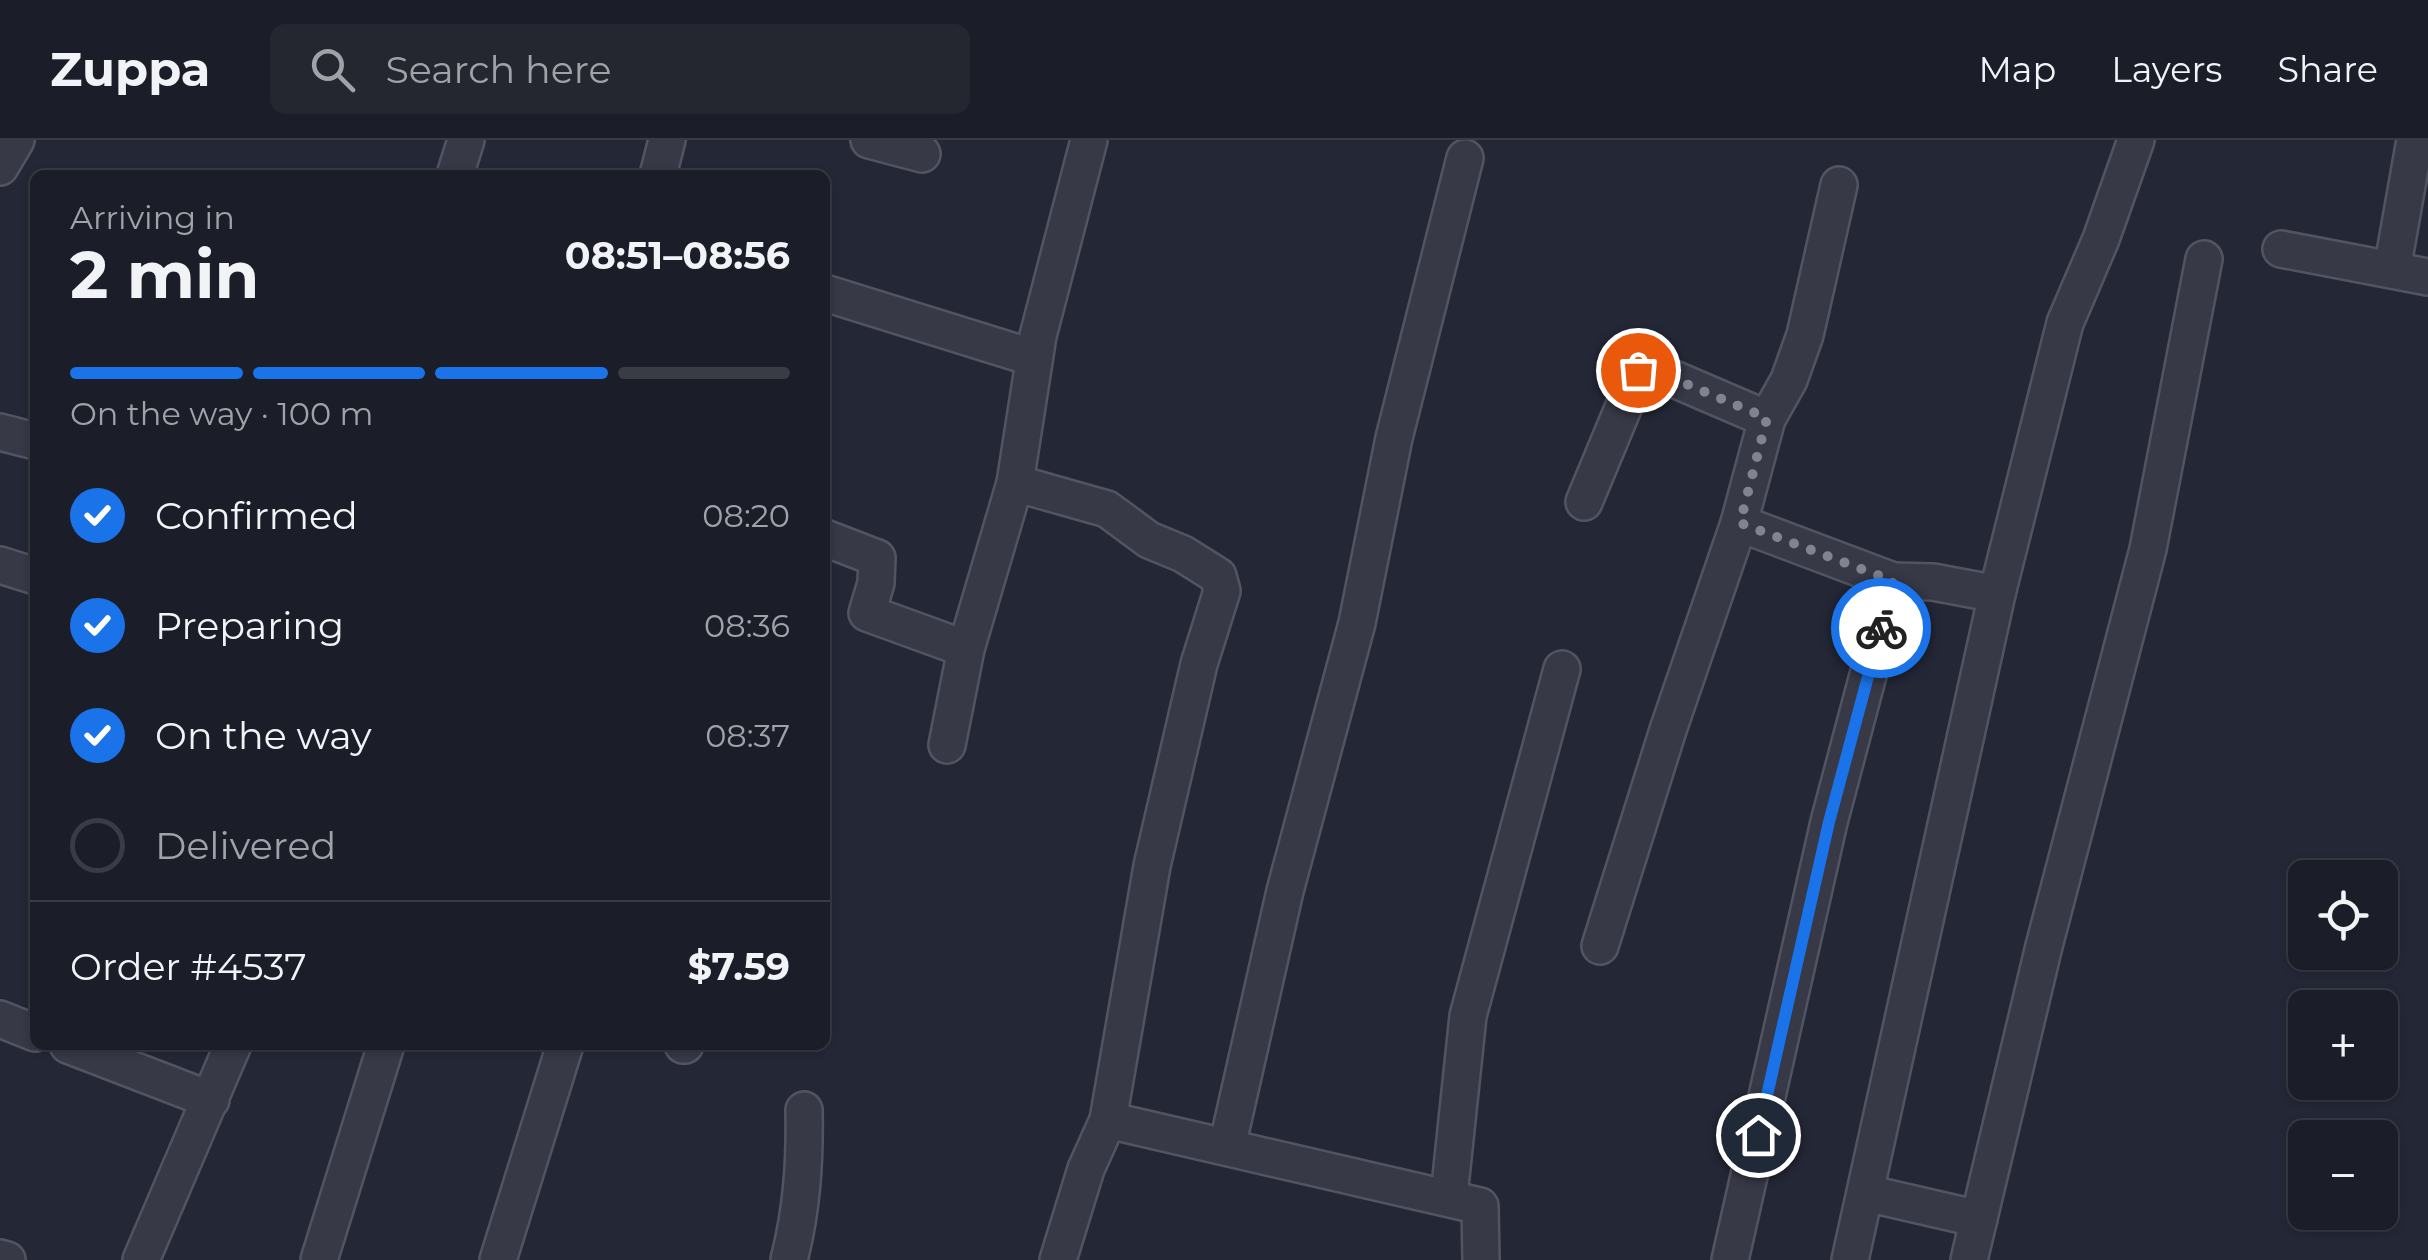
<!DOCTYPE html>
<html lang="en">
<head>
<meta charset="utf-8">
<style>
	body { margin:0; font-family:Montserrat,sans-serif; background:#242630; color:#f1f3f6; height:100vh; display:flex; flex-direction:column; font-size:38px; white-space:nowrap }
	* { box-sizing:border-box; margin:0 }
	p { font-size:32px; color:#a0a2a8 }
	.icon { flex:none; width:55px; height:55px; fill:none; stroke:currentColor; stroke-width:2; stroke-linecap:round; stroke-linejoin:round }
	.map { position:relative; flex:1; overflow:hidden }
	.panel { position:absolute; left:30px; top:30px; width:800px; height:880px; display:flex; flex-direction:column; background:#1b1d28; border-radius:15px; box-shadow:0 2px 8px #0004,0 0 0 2px #393b45 }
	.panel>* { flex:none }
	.fabs { position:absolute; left:2288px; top:720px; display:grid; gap:20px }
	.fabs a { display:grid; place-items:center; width:110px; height:110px; border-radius:15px; background:#1b1d28; box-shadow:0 2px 8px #0004,0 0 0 2px #393b45; font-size:50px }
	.pin { position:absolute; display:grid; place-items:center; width:85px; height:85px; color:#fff; margin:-42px; border:5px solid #fff; border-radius:50%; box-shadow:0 2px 10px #0007 }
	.courier { position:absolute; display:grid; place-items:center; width:100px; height:100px; margin:-50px; border:8px solid #1a73e8; border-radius:50%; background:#fff; color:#222; box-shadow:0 2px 12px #0007 }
	.overview em { font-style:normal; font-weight:700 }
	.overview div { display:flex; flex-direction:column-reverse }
	.overview { display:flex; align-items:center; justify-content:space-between; height:170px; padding:0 40px }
	h1 { font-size:65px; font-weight:700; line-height:75px }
	.bar { display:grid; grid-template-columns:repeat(4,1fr); gap:15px 10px; align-content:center; height:120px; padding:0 40px }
	.bar i { height:12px; border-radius:8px; background:#393b45 }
	.bar .on { background:#1a73e8 }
	.bar p { grid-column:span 4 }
	.line { display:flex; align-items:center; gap:25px; padding:0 40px; border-top:2px solid #393b45 }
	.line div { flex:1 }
	ol { padding:0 40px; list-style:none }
	li { display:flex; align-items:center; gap:30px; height:110px }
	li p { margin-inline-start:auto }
	li .icon { padding:10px; border-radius:50%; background:#1a73e8; color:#fff; stroke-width:4 }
	li:last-child { color:#a0a2a8 }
	li i { width:55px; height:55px; border:5px solid #393b45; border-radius:50% }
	header { display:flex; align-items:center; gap:60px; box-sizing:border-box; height:140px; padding:0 50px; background:#1b1d28; border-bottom:2px solid #393b45 }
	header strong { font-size:48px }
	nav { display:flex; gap:55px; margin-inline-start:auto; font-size:35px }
	.search { width:700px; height:90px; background:#242630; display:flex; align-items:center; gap:25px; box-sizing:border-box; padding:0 35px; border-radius:15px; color:#a0a2a8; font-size:38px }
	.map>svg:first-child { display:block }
</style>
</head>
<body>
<header>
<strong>Zuppa</strong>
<div class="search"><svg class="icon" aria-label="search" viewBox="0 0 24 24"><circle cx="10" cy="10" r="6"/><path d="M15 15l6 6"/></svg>Search here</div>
<nav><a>Map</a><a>Layers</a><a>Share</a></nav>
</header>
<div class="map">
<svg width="2428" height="1120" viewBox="0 0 2428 1120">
	<rect width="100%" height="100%" fill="#242736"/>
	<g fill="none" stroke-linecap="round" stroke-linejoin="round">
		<defs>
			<g id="street">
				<polyline points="869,0 922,14"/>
				<polyline points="0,27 16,0"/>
				<polyline points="455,35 466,0"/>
				<polyline points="658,35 667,0"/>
				<polyline points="2281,109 2428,137"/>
				<polyline points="2392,130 2415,0"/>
				<polyline points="825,153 1034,218"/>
				<polyline points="0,292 35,301"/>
				<polyline points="1015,343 1107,369 1149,400 1183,414 1218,436 1222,451 1199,524 1152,726 1108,980 1086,1029 1058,1120"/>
				<polyline points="1584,362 1639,230 1646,227 1767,279"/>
				<polyline points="1739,383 1893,441"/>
				<polyline points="825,398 877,418 876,443 867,473 966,509"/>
				<polyline points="0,425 35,436"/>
				<polyline points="947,605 966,509 1015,343 1038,196 1089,0"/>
				<polyline points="1600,806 1668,590 1739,383 1767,279 1789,240 1805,195 1839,45"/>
				<polyline points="0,879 35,893"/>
				<polyline points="68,905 211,960"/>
				<polyline points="683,905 685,905"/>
				<polyline points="1108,980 1480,1066 1481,1120"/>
				<polyline points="1227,1007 1285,751 1357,483 1394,298 1465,18"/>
				<polyline points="1866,1053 1979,1079"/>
				<polyline points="1449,1056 1468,876 1562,529"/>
				<polyline points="0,1118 7,1120"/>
				<polyline points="141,1120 233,905"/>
				<polyline points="319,1120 386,905"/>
				<polyline points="498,1120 565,905"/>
				<path d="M 789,1120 C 802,1069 805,1022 804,970"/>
				<polyline points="1730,1120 1829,682 1893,441 1933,442 1997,454 2065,183 2101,99 2136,0"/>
				<polyline points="1850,1120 1997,454"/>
				<polyline points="1969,1120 2044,806 2148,409 2204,119"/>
			</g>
		</defs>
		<use href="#street" stroke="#525462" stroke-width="40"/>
		<use href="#street" stroke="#383947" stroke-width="35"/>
	</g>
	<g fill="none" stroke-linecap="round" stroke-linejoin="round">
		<polyline stroke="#808392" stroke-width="10" stroke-dasharray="0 18" points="1638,230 1646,227 1767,278 1740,383 1893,441 1881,488"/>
		<polyline stroke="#1a73e8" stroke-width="12" points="1758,995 1829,682 1881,488"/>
	</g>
</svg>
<div class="fabs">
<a><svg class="icon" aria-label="locate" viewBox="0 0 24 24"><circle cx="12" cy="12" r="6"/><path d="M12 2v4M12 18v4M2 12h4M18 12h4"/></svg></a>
<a>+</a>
<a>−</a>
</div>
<div class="pin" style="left:1638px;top:230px;background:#ea580c"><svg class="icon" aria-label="bag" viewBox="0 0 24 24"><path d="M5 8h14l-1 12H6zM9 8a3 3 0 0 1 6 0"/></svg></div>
<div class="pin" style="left:1758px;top:995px;background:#1f2937"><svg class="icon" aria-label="home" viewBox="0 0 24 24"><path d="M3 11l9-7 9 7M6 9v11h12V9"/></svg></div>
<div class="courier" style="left:1881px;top:488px"><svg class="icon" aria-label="bike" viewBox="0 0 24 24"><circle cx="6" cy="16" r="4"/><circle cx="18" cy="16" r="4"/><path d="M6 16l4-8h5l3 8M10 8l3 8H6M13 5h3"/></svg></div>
<section class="panel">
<div class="overview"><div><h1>2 min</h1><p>Arriving in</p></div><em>08:51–08:56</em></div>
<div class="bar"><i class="on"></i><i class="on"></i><i class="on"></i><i></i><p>On the way · 100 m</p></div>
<ol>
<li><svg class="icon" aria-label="check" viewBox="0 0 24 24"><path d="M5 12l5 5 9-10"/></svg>Confirmed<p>08:20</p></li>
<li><svg class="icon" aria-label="check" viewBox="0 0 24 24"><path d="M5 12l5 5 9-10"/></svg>Preparing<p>08:36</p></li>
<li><svg class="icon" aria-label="check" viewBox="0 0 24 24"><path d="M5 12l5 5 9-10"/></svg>On the way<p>08:37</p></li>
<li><i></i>Delivered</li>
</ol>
<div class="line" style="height:130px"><div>Order #4537</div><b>$7.59</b></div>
</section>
</div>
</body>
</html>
